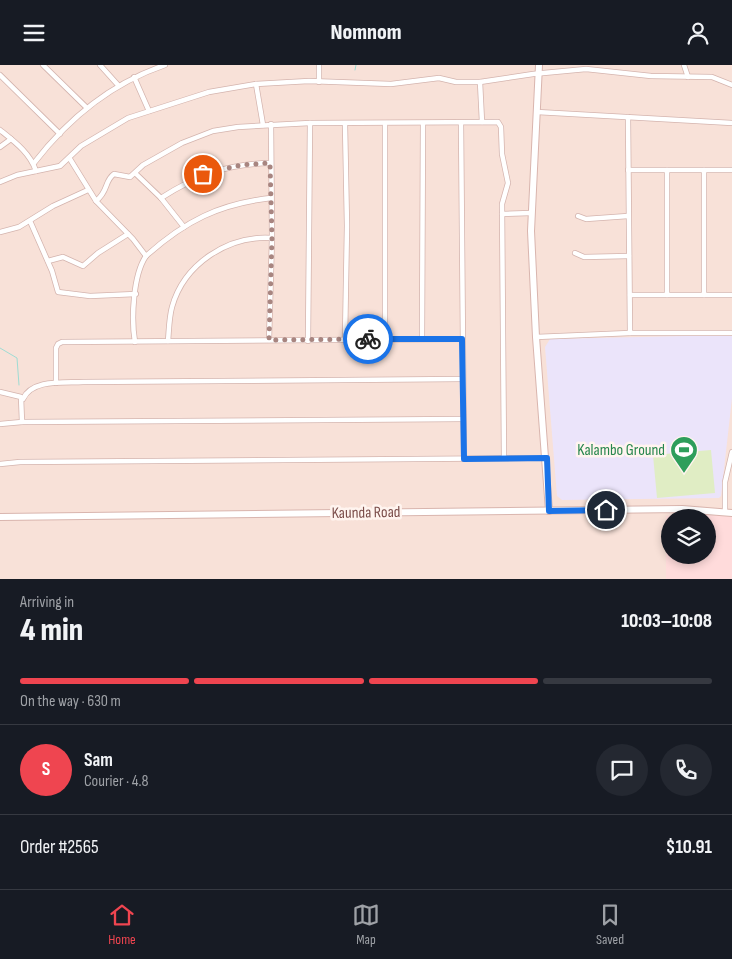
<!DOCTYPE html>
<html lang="en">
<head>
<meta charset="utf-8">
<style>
	body { margin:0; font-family:"Sofia Sans Condensed",sans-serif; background:#242831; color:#f1f3f6; height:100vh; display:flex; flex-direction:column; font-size:19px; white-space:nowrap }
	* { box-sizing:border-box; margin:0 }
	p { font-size:16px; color:#9ea1a6 }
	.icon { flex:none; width:28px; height:28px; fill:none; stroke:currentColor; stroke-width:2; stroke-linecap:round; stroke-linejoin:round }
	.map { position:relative; height:514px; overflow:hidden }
	.details { display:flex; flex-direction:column; background:#171b24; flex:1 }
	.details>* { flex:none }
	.controls { position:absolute; left:661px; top:444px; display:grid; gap:10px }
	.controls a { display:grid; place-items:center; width:55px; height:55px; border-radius:50%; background:#171b24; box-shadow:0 2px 8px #0003; font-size:25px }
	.pin { position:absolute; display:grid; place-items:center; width:42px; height:42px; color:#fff; margin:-21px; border:2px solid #fff; border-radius:50%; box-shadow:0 1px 5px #0007 }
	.courier { position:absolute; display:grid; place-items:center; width:50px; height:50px; margin:-25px; border:4px solid #1a73e8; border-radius:50%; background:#fff; color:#222; box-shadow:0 1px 6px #0007 }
	.overview em { font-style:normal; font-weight:800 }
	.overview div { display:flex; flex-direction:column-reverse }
	.overview { display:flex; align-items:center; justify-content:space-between; height:85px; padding:0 20px }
	h1 { font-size:32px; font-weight:800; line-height:38px }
	.bar { display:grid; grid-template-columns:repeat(4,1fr); gap:8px 5px; align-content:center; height:60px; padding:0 20px }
	.bar i { height:6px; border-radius:4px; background:#363941 }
	.bar .selected { background:#ef4550 }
	.bar p { grid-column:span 4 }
	.line { display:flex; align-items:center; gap:12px; padding:0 20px; border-top:1px solid #363941 }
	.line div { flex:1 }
	.round { display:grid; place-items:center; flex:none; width:52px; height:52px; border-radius:26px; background:#242831 }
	header { display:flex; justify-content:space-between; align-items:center; height:65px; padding:0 20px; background:#171b24; font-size:22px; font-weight:800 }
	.dock { display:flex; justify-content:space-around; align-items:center; height:70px; border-top:1px solid #363941; background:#171b24; font-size:14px; color:#9ea1a6 }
	.dock a { display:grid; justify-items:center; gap:2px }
	.dock .selected { color:#ef4550 }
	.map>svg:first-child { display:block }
</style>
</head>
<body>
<header><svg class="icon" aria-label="menu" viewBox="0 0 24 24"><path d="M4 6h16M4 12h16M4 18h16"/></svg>Nomnom<svg class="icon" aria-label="person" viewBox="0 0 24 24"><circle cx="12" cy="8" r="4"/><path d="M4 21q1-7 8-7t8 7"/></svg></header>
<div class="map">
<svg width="732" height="514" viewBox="0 0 732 514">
	<rect width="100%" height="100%" fill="#feefe7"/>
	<path fill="#f8e1d8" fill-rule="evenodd" d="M 0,0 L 732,0 L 732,514 L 0,514 ZM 670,452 L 708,452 L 708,490 L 670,490 Z"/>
	<path fill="#ffdbdb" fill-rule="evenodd" d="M 696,446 L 732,450 L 732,514 L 666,514 L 666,451 ZM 670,452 L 708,452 L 708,490 L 670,490 Z"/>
	<polygon fill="#ebe4fa" points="732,270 732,333 721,431 719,433 562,435 557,431 545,282 550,274"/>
	<polygon fill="#e0edc4" points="711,385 715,428 657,433 653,390"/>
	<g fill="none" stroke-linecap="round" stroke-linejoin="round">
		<g stroke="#9fdcd4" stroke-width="1">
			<polyline points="355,5 356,0"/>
			<polyline points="0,283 17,293 19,320"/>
		</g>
		<defs>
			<g id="street">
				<polyline points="43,0 87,43"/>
				<polyline points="100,0 118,20"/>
				<polyline points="319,0 319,17"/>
				<polyline points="684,0 688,12"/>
				<polyline points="0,10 60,69"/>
				<polyline points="134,12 149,46"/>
				<polyline points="480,17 482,57"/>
				<polyline points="256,19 263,60"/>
				<polyline points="537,47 732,58"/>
				<polyline points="628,52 630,268"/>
				<polyline points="461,58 464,394"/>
				<polyline points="385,60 385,274"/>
				<path d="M 0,65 C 15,77 30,88 36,106"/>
				<polyline points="0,82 11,74"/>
				<polyline points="70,94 96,136 133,174 146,191"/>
				<path d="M 34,98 C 68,54 112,18 165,0"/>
				<polyline points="628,105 732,105"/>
				<polyline points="704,105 704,230"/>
				<polyline points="135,108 161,133 184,162"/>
				<polyline points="0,117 17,110 60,101 81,81 128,53 209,27 256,19 309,16 391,19 439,13 456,17 480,17 533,9 586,4 651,11 712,12 732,20"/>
				<path d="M 161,133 C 197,110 227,99 270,98"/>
				<path d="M 96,136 C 109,126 104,116 114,109 L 130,112 L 143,100 L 182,78 L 213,66 L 238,62 L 310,58 L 498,57 L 501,62 L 502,89 L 508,118 L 502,139 L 504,393"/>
				<polyline points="502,149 531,148"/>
				<polyline points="578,151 586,154 628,151"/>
				<polyline points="30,156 52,206 58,227 90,231 136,229"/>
				<polyline points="0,167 19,162 53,141 88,125"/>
				<polyline points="575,188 584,192 629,191"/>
				<polyline points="48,196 63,192 83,201 98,188 128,169"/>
				<polyline points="630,230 732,230"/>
				<polyline points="667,230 667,105"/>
				<polyline points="536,272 630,268 732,268"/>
				<polyline points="345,274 347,161 345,59"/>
				<polyline points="422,274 423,59"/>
				<polyline points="269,275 272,173 271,59"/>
				<path d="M 168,276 C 169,265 169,253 172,242 C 184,199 228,170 272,173"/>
				<polyline points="308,276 310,58"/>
				<path d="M 135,277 C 131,254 133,210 146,191 C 185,156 219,139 271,133"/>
				<polyline points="56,318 56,283 58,279 62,277 462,274"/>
				<polyline points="0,327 21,332 22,357"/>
				<path d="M 23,334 C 32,314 63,318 83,317 L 462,314"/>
				<polyline points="0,359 22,357 463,354"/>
				<polyline points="0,399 20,397 546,393"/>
				<polyline points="725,446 725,417 732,387"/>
			</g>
			<g id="secondary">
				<polyline points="539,0 531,166 536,272 549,446"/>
				<polyline points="0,452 682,444 732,448"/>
			</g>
		</defs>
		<use href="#street" stroke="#d4b4ae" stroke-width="6"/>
		<use href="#secondary" stroke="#d9b5ae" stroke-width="8"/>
		<use href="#street" stroke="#fff" stroke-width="4.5"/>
		<use href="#secondary" stroke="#fff" stroke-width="6"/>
	</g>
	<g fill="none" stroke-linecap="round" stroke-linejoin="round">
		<polyline stroke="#a88580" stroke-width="5" stroke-dasharray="0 9" points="203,109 241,100 270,98 272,173 269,275 368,274"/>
		<polyline stroke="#1a73e8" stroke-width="6" points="368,274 462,274 464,394 547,393 549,446 606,445"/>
	</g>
	<defs>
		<symbol id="stadium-pin" viewBox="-11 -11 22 30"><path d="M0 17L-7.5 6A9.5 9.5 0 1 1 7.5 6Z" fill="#2e9e5b" stroke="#fff4ef"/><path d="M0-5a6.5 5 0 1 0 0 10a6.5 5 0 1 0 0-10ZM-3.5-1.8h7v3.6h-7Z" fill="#fff"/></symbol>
	</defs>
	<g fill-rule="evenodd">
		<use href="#stadium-pin" x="668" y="369" width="32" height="43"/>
	</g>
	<g text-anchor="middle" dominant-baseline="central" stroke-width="5" stroke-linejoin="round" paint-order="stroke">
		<g font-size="16" fill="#27864d" stroke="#fff4ef" text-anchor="end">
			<text x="665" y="385">Kalambo Ground</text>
		</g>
		<g font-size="16" fill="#7a4c49" stroke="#fff4ef">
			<text transform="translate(366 448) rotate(-1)">Kaunda Road</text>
		</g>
	</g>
</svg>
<div class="controls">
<a><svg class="icon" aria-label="layers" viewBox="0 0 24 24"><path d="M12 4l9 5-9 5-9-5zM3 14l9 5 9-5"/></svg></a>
</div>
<div class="pin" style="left:203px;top:109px;background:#ea580c"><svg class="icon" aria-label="bag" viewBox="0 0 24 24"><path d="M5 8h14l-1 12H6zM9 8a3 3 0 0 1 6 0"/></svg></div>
<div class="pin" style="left:606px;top:445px;background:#1f2937"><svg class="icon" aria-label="home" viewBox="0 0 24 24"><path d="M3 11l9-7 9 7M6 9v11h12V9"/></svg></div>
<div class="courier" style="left:368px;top:274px"><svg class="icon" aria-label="bike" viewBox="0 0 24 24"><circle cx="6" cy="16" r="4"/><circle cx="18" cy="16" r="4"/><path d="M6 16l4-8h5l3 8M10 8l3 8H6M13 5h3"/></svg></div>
</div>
<section class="details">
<div class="overview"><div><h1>4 min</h1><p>Arriving in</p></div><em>10:03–10:08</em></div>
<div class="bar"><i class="selected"></i><i class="selected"></i><i class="selected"></i><i></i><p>On the way · 630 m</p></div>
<div class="line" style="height:90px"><b class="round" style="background:#ef4550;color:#fff">S</b><div><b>Sam</b><p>Courier · 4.8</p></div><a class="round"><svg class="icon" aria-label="chat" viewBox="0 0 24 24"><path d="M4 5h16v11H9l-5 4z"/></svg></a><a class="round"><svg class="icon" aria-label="phone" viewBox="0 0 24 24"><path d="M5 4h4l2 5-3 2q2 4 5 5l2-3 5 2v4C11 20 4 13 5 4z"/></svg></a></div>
<div class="line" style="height:65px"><div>Order #2565</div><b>$10.91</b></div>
</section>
<nav class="dock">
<a class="selected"><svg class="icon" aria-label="home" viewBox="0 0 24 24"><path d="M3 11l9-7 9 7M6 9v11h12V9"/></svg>Home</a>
<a><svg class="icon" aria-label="map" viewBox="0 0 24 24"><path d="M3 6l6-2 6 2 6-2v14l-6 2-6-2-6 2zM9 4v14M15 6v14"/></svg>Map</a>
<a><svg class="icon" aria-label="saved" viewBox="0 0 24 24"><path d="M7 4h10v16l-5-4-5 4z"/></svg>Saved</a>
</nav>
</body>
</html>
